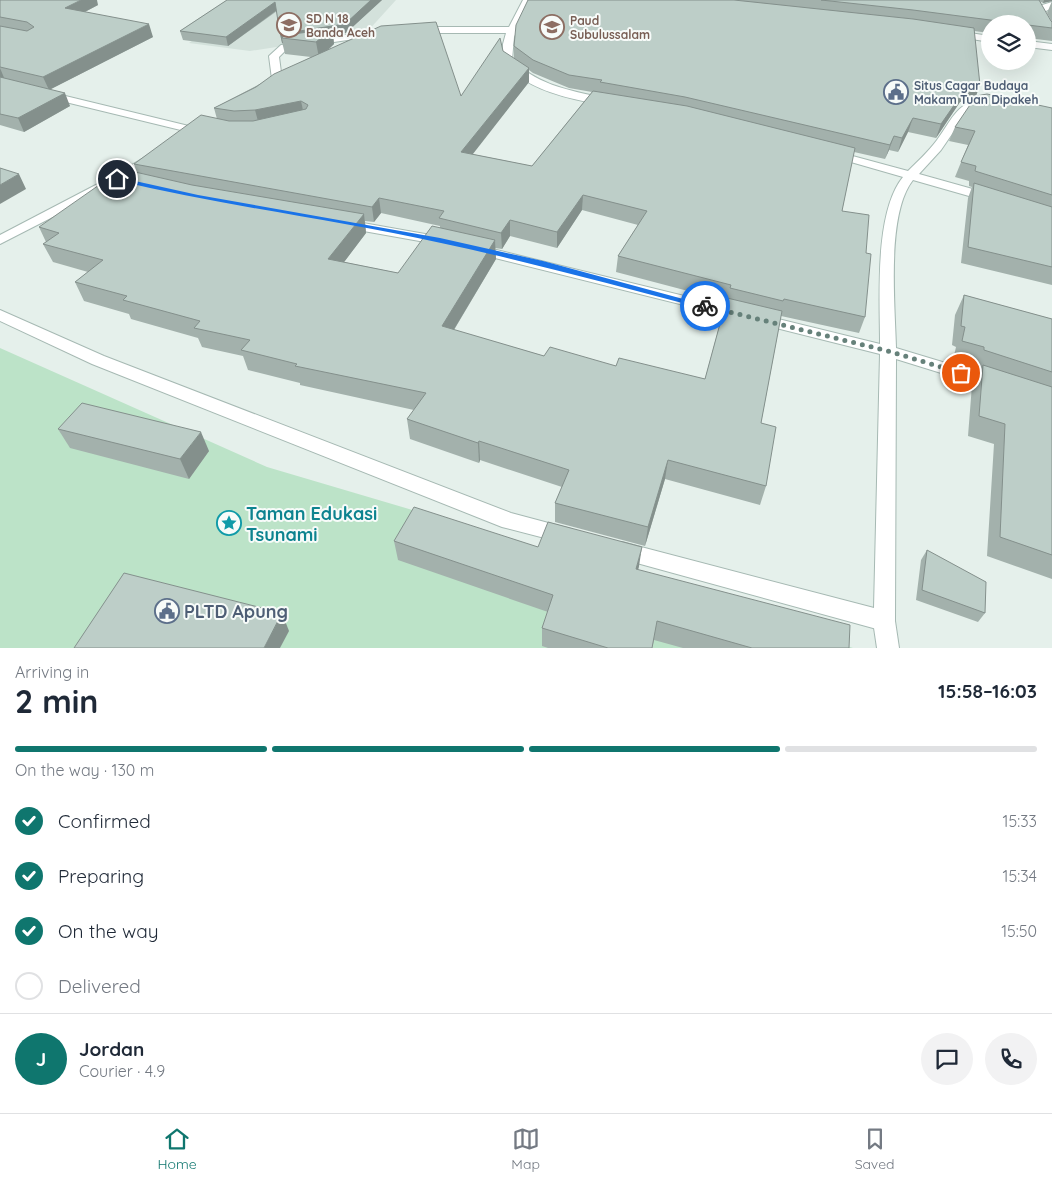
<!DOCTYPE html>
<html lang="en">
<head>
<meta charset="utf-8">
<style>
	body { margin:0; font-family:Quicksand,sans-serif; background:#f2f2f3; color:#1f2937; height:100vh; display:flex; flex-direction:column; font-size:19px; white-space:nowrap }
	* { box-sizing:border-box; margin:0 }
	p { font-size:16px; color:#747a83 }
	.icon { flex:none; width:28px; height:28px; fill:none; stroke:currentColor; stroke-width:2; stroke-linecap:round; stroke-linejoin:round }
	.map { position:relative; height:648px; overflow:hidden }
	.sheet { display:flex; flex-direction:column; background:#fff; flex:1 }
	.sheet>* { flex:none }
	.tools { position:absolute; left:981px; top:15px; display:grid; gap:10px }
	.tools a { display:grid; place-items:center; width:55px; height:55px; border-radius:50%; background:#fff; box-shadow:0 5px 20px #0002; font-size:25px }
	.pin { position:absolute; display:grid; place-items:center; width:42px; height:42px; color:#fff; margin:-21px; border:2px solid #fff; border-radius:50%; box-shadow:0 1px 5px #0007 }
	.courier { position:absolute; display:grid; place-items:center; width:50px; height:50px; margin:-25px; border:4px solid #1a73e8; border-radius:50%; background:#fff; color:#222; box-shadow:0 1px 6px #0007 }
	.overview em { font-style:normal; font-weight:700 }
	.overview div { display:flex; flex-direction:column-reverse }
	.overview { display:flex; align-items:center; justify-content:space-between; height:85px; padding:0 15px }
	h1 { font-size:32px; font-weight:700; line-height:38px }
	.bar { display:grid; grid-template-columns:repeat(4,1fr); gap:8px 5px; align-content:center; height:60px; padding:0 15px }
	.bar i { height:6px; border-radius:4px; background:#e0e1e3 }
	.bar .selected { background:#0f766e }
	.bar p { grid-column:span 4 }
	.line { display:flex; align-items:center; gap:12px; padding:0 15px; border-top:1px solid #e0e1e3 }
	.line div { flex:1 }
	.round { display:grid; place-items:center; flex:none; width:52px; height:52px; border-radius:26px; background:#f2f2f3 }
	ol { padding:0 15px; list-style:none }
	li { display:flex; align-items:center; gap:15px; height:55px }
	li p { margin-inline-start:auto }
	li .icon { padding:5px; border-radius:50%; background:#0f766e; color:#fff; stroke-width:4 }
	li:last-child { color:#747a83 }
	li i { width:28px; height:28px; border:2px solid #e0e1e3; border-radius:50% }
	.dock { display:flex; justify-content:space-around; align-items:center; height:70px; border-top:1px solid #e0e1e3; background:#fff; font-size:14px; color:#747a83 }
	.dock a { display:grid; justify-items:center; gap:2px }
	.dock .selected { color:#0f766e }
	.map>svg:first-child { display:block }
</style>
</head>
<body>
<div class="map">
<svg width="1052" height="648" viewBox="0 0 1052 648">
	<rect width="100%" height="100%" fill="#e5f0eb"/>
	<polygon fill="#d3e1db" points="232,0 396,0 366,33 250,51 189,43 211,27"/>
	<polygon fill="#bce3c8" points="0,348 267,467 649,580 853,648 0,648"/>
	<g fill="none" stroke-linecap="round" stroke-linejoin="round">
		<defs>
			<polygon id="service" points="884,611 891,614 895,621 899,648 877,648 873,621 877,614"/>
			<g id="minor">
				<path d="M 523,0 L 531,0 L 514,37 L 512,60 C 542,88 572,90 611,100 L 612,102 L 611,104 C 603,106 595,103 588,102 C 557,96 523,86 502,61 L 503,44 L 506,33 L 419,33 L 414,30 L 419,27 L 509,27 Z"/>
				<polygon points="1052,2 1052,8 1044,12 1052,25 1052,36 1047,33 1036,12 1039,6"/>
				<polygon points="378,30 381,31 381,35 287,49 279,57 282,80 273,90 265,90 264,88 272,79 269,56 281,45"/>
				<polygon points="956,31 990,36 990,42 953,36 953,32"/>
				<polygon points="1028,41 1052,44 1052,50 1028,47"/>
				<polygon points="49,92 197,128 199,130 193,133 45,97 44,95"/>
				<path d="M 981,98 L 991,98 L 996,101 L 995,103 L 977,106 L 965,115 L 941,150 L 919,174 L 994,195 L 996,198 L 990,202 L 913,180 C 886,214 895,305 896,348 L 1002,380 L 1004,384 L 1002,388 L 996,390 L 896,359 L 895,621 L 891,628 L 884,631 L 615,557 L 612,551 L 615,545 L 622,542 L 874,608 L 880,354 L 471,252 L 469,249 L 471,246 L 476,245 L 880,344 C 880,298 874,213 903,177 L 830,156 L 828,154 L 834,151 L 908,171 C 918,161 929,151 937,140 C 952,120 955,105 981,98 Z"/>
				<polygon points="152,153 158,156 156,158 121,182 0,244 0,235 113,176"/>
				<polygon points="346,220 442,237 449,241 442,245 341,227 340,224"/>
				<polygon points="0,310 104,356 511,513 571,529 574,535 571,541 564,543 502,527 92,364 0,321"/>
			</g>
		</defs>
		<use href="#service" stroke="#a6b9b3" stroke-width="2"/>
		<use href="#minor" stroke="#a6b9b3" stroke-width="2"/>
		<use href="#service" fill="#fff" fill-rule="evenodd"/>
		<use href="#minor" fill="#fff" fill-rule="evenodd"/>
	</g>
	<g fill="#a3b1ac" fill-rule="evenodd">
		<polygon points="0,0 98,5 85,12 153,37 51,89 70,106 24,132 0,125"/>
		<path d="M 227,0 L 382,0 L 346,33 L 333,35 L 334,44 L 329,49 L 461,96 L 503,51 L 514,59 L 514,46 L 528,0 L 1052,0 L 1052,22 L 1047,13 L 1052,1 L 1043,3 L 1039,1 L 1051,21 L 1052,22 L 1052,41 L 1028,38 L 1028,24 L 990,24 L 990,33 L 974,31 L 976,97 L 1052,108 L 1052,285 L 961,263 L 968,198 L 972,187 L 969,186 L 969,181 L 955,177 L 968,145 L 949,141 L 955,127 L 975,99 L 960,102 L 936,138 L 908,132 L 898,152 L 889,150 L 885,159 L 854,152 L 842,211 L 866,253 L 865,317 L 859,333 L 781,316 L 761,423 L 766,486 L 760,505 L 665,479 L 645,546 L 555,522 L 555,503 L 562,487 L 480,460 L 479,463 L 410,439 L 407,419 L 414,410 L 300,385 L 300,383 L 248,370 L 243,356 L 202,347 L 198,338 L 131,319 L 129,314 L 84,301 L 75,282 L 88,272 L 53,262 L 43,244 L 46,242 L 39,227 L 137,173 L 134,164 L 217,119 L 214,108 L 311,57 L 285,54 L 280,34 L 277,11 L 228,46 L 183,40 L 180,31 ZM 529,70 L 533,73 L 569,88 L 592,92 L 532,166 L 472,154 L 529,82 ZM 582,210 L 638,225 L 618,256 L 616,272 L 726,301 L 705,379 L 616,366 L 544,356 L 454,330 L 496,259 L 495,248 L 502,249 L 510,236 L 557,248 ZM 381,213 L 440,226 L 440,228 L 398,273 L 344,262 L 366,233 L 365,221 L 374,222 Z"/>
		<polygon points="964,295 1052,319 1052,579 987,556 994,444 968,436 972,385 979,372 974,370 974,367 953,360 956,347 952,345 955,315"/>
		<polygon points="58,429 209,451 189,479 70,448"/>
		<polygon points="394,541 538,547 639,566 638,570 849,648 683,648 654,640 652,648 548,648 542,646 542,628 548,612 398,560"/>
		<polygon points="927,550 985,613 978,622 916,600 921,560"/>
	</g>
	<g fill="#84908c">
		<polygon points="81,0 97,0 98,5 69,20 65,8"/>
		<polygon points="371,0 382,0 346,33 333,35 334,44 319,58 316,42 282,38 283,43 282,43 280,34"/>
		<polygon points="1044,0 1052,0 1052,1 1043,3"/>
		<polygon points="275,2 277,10 228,46 226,37"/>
		<polygon points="149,24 153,37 49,90 43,77"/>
		<polygon points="0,68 5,80 0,82"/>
		<polygon points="529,68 529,82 462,168 461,152"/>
		<polygon points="980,85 975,99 960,102 936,138 941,124 966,88"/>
		<polygon points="65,93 70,106 24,132 18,118"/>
		<polygon points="301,101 304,115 259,125 255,110"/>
		<polygon points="913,118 908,132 898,152 902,138"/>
		<polygon points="894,136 889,150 885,159 890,145"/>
		<polygon points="19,174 26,189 0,204 0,185"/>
		<polygon points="583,195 582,210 557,248 557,232"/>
		<polygon points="379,198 381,213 374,222 372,207"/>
		<polygon points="364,214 366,233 332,278 328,259"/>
		<polygon points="510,220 510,236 502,249 501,233"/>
		<polygon points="495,240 496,259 444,346 442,326"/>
		<polygon points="201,432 209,451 189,479 180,459"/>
		<polygon points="479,441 480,460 479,463 478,443"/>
		<polygon points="668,460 665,479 645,546 648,527"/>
		<polygon points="642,547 639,566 633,588 636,569"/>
		<polygon points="282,613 289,631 280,648 264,648"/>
	</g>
	<g fill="#bdcec8" stroke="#84908c">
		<polygon points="0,0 81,0 65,8 149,24 43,77 0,67 0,26 27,31 34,27 27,22 0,17"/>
		<polygon points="227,0 371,0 345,24 280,34 275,2 226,37 180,31"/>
		<polygon points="528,0 734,0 913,19 974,28 980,85 966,88 941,124 913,118 902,138 894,136 890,145 685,97 600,82 602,80 569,75 533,60 514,46 516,25"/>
		<polygon points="821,0 1039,0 1051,21 1052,22 1052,28 1028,25 1028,24 1021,24 913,10"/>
		<polygon points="436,22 461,96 500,38 503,51 529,68 461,152 532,166 593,91 687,106 855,148 842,211 869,215 866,253 871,254 865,317 784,299 783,301 730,288 731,285 618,256 647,211 583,195 557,232 510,220 501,233 439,218 444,211 379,198 372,207 134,164 201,115 229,121 253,121 306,109 308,105 301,101 255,110 234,111 214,108 256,87 274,74 381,26"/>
		<polygon points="332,29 316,42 282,38 285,35"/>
		<polygon points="0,77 65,93 18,118 0,114"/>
		<polygon points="987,94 1052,108 1052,195 975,171 976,166 961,162 975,131 955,127 976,96"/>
		<polygon points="0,168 19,174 0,185"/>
		<polygon points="122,169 192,185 364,214 328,259 398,273 432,226 495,240 442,326 544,356 550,347 616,366 619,358 705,379 727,298 782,311 761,423 776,427 766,486 668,460 648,527 555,503 569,470 479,441 478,443 407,419 426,393 295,366 297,364 241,350 250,340 194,328 200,321 123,300 127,296 75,282 103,260 43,244 59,233 39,227"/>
		<polygon points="974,183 1052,207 1052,267 968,247"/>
		<polygon points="964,295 1052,319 1052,372 984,350 984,347 962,341 965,327 961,326"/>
		<polygon points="983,365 1052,387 1052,555 1000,537 1005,424 979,416"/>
		<polygon points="82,403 201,432 180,459 58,429"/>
		<polygon points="414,507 538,547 548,522 642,547 636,569 850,625 849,648 752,648 657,621 652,648 608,648 542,628 553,595 394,541"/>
		<polygon points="927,550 986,582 985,613 922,590"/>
		<polygon points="124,573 282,613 264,648 74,648"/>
	</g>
	<path fill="#1a73e8" d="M 117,177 L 198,195 L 440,238 L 543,261 L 709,306 L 705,309 C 617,286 530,262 441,243 C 333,219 223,206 115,180 L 114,179 Z"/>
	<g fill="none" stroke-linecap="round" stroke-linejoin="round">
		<polyline stroke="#66817a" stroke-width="5" stroke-dasharray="0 9" points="705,306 888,351 961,373"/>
	</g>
	<defs>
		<symbol id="school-ring" viewBox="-11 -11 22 22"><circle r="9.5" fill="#f7fbf9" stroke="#8d6e63" stroke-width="1.5"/><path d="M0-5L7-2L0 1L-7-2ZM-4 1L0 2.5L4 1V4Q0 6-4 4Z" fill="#8d6e63"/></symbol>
		<symbol id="civic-ring" viewBox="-11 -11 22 22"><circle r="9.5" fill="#f7fbf9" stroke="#5c6f8a" stroke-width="1.5"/><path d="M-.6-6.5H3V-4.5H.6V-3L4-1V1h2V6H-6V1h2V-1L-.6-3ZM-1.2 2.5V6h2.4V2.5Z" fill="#5c6f8a"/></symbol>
		<symbol id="sight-ring" viewBox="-11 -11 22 22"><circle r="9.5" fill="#f7fbf9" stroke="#0f9aa8" stroke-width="1.5"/><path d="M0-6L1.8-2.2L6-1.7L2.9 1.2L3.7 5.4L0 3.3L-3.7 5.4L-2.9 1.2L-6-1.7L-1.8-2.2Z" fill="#0f9aa8"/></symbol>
	</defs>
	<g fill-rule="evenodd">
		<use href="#school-ring" x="275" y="11" width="28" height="28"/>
		<use href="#school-ring" x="538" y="13" width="28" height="28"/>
		<use href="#civic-ring" x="882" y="78" width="28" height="28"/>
		<use href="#sight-ring" x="215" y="509" width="28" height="28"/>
		<use href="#civic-ring" x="153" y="597" width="28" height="28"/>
	</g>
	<g text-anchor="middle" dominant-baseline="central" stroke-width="4" stroke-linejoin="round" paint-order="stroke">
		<g font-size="12" font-weight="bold" fill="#785e54" stroke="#f7fbf9" text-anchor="start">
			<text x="306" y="18">SD N 18<tspan x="306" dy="14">Banda Aceh</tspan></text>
			<text x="570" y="20">Paud<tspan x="570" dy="14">Subulussalam</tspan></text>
		</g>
		<g font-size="12" font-weight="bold" fill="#4e5e75" stroke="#f7fbf9" text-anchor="start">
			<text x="914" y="85">Situs Cagar Budaya<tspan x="914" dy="14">Makam Tuan Dipakeh</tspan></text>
		</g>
		<g font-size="18" font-weight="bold" fill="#0d838f" stroke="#f7fbf9" text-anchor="start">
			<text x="246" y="513">Taman Edukasi<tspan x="246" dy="21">Tsunami</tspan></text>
		</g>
		<g font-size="18" font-weight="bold" fill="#4e5e75" stroke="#f7fbf9" text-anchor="start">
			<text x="184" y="611">PLTD Apung</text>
		</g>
	</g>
</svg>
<div class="tools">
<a><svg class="icon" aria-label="layers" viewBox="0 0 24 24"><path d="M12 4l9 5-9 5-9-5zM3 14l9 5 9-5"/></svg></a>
</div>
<div class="pin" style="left:961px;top:373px;background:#ea580c"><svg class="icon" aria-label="bag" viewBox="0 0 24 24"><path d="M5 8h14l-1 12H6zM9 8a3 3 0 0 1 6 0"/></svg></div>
<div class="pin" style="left:117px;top:179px;background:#1f2937"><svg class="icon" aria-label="home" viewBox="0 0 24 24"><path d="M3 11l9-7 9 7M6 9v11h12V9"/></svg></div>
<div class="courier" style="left:705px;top:306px"><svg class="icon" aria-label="bike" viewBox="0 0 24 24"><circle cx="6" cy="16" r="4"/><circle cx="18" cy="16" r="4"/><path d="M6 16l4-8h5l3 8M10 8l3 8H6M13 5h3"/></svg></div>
</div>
<section class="sheet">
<div class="overview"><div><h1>2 min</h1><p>Arriving in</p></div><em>15:58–16:03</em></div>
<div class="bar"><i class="selected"></i><i class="selected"></i><i class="selected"></i><i></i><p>On the way · 130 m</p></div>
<ol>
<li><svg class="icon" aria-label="check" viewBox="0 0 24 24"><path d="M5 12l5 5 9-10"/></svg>Confirmed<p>15:33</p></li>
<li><svg class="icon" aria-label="check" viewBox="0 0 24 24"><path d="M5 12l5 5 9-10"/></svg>Preparing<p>15:34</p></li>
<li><svg class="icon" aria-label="check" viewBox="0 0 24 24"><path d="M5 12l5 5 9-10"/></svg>On the way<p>15:50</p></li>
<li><i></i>Delivered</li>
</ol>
<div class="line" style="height:90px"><b class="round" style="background:#0f766e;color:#fff">J</b><div><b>Jordan</b><p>Courier · 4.9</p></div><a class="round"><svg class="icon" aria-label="chat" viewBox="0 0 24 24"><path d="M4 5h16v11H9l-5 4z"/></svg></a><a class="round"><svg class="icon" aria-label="phone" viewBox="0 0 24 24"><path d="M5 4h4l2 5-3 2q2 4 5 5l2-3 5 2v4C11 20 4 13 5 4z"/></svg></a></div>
</section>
<nav class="dock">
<a class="selected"><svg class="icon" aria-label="home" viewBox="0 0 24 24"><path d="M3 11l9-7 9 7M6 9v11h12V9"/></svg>Home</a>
<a><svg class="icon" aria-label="map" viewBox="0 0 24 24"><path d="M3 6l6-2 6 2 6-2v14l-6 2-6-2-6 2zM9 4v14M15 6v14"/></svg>Map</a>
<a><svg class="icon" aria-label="saved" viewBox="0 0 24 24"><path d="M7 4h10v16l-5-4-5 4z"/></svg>Saved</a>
</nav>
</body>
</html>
